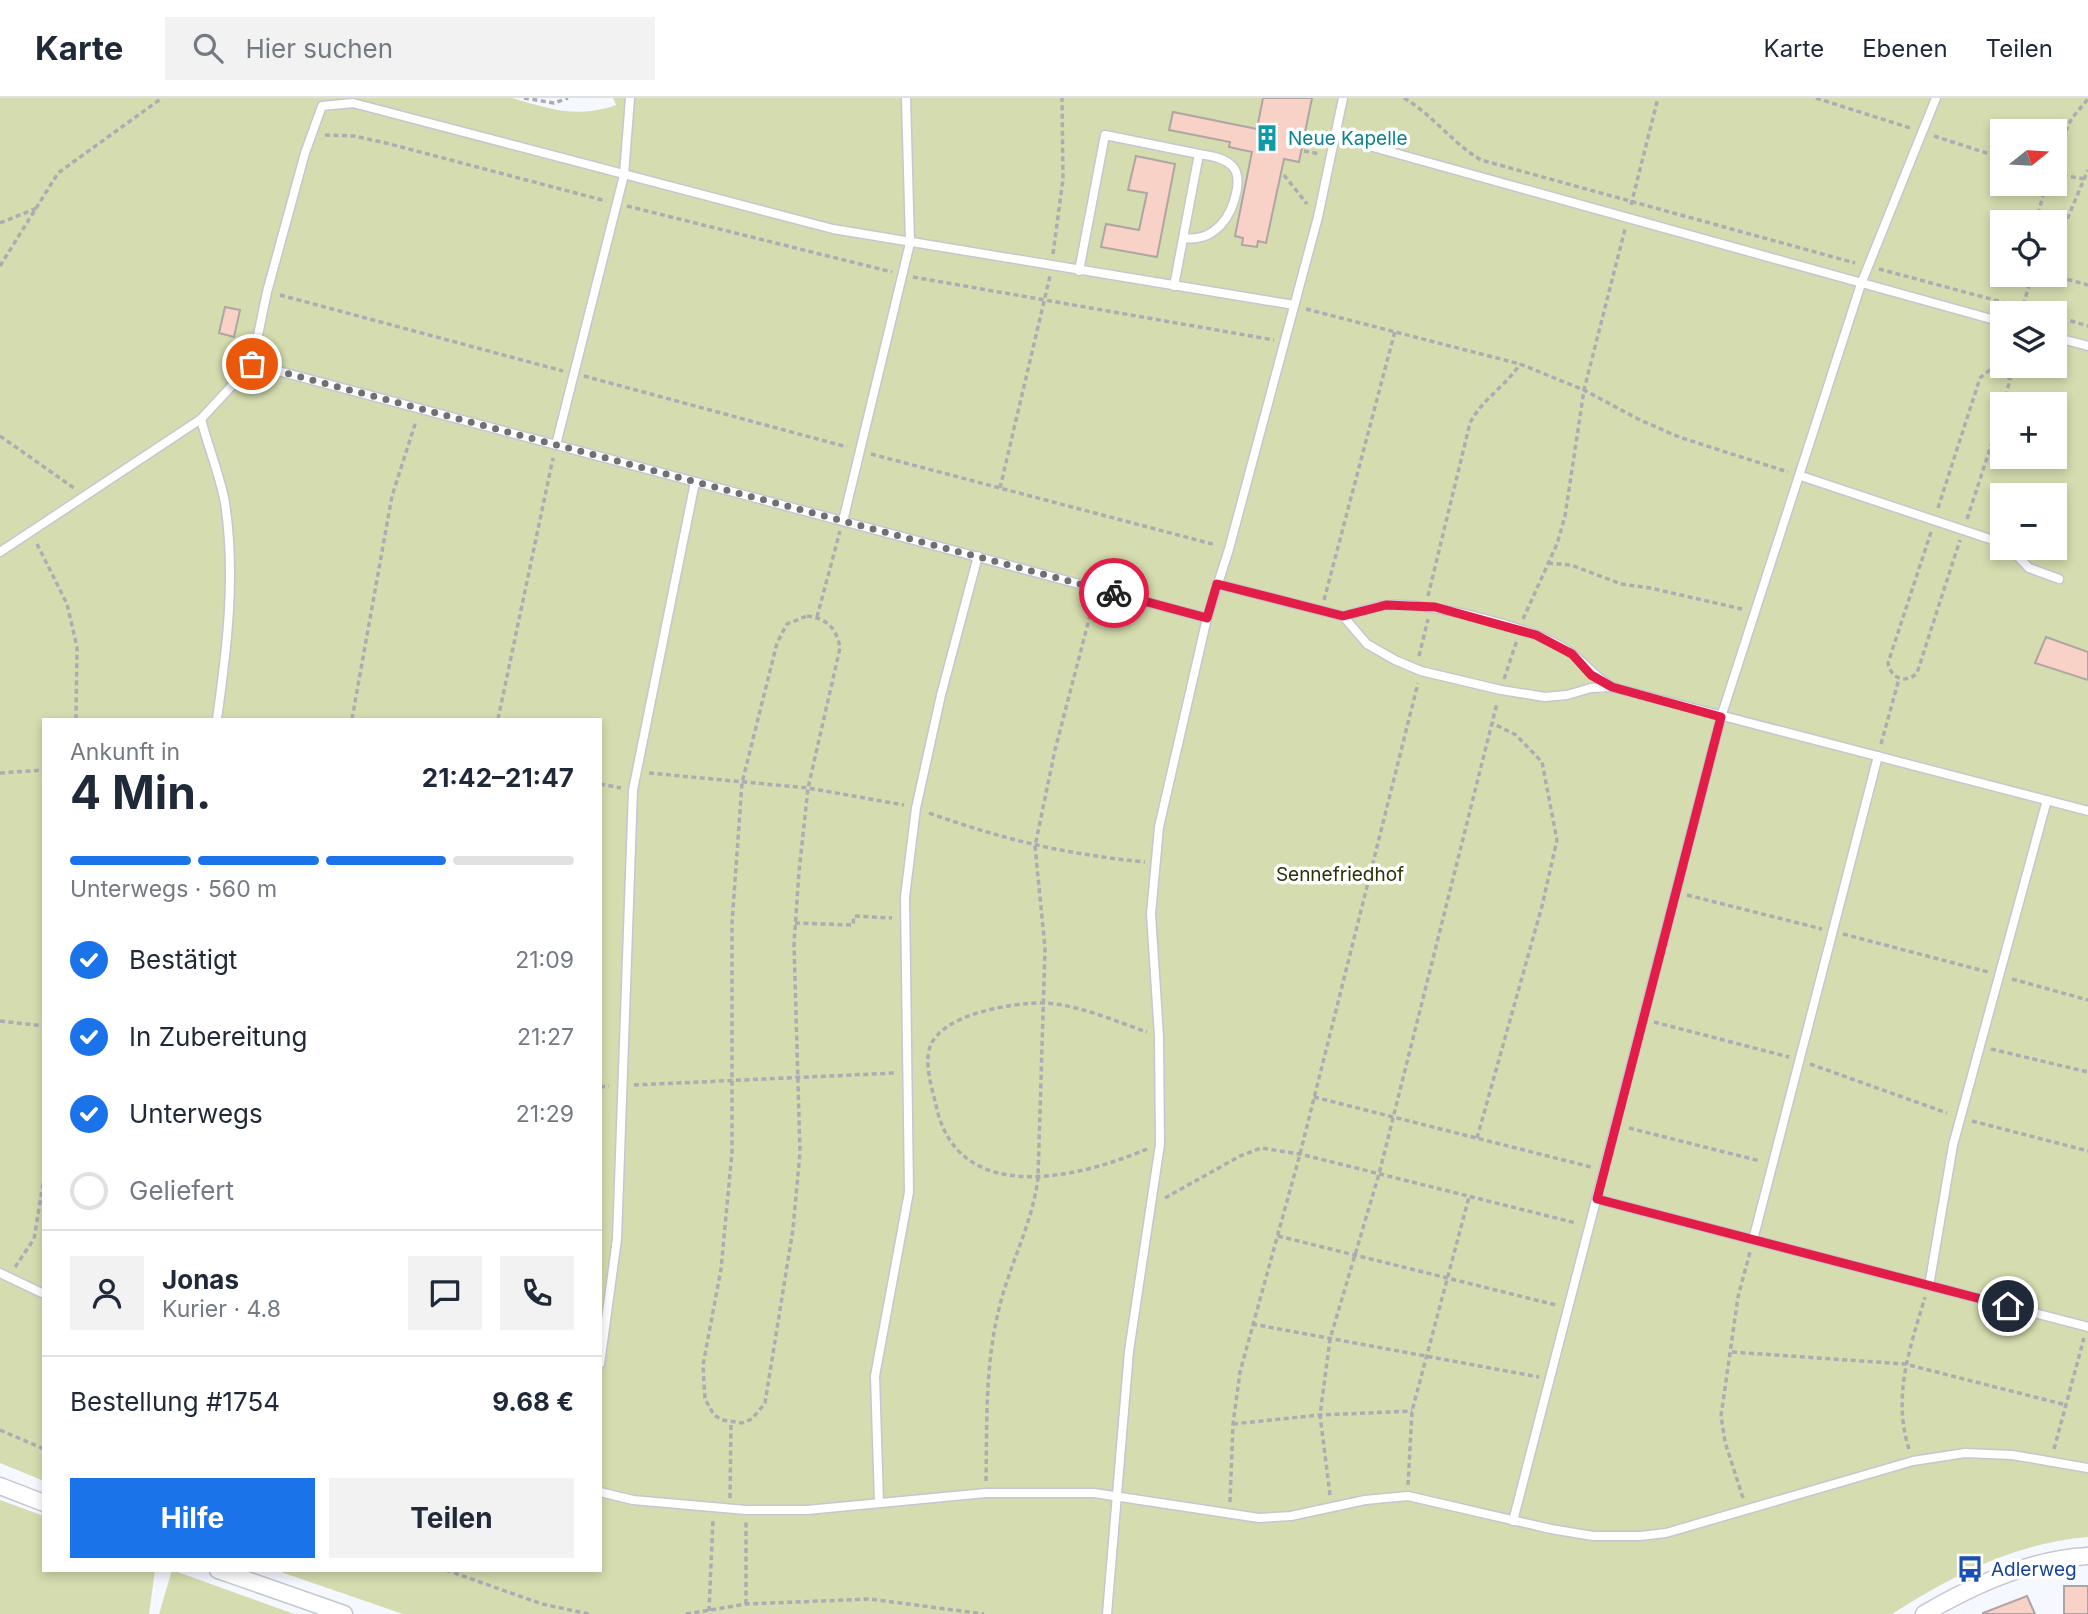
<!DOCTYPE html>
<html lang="de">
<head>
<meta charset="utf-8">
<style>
	body { margin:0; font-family:Inter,sans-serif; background:#f2f2f3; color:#1f2937; height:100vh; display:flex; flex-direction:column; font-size:26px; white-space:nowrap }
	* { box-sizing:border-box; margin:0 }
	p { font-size:23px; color:#747a83 }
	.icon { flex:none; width:38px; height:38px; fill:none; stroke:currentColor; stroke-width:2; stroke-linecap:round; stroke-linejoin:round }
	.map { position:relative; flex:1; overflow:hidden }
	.drawer { position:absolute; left:42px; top:620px; width:560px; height:854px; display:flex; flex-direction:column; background:#fff; border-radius:0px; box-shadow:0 4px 10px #0003 }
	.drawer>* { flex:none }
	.needle { width:46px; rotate:72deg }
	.fabs { position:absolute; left:1990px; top:21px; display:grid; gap:14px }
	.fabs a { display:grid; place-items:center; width:77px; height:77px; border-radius:0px; background:#fff; box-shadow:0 4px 10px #0003; font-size:35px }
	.pin { position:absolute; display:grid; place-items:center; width:60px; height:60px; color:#fff; margin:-30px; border:4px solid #fff; border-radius:50%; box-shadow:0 2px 7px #0007 }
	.courier { position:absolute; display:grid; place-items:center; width:70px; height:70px; margin:-35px; border:5px solid #e11d48; border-radius:50%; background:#fff; color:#222; box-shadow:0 2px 9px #0007 }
	.summary em { font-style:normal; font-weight:700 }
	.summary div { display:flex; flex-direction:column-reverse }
	.summary { display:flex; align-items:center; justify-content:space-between; height:119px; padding:0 28px }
	h1 { font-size:46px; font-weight:700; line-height:52px }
	.bar { display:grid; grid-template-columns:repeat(4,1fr); gap:10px 7px; align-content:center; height:84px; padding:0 28px }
	.bar i { height:9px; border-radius:5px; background:#e0e1e3 }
	.bar .selected { background:#1a73e8 }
	.bar p { grid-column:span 4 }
	.line { display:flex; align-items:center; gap:18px; padding:0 28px; border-top:2px solid #e0e1e3 }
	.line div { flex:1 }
	.round { display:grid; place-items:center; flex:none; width:74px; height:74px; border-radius:0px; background:#f2f2f3 }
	ol { padding:0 28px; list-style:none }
	li { display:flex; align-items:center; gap:21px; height:77px }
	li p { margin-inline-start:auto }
	li .icon { padding:7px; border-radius:50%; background:#1a73e8; color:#fff; stroke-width:4 }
	li:last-child { color:#747a83 }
	li i { width:38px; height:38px; border:4px solid #e0e1e3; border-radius:50% }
	.cta { display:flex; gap:14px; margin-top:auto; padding:14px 28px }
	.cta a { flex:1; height:80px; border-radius:0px; background:#1a73e8; color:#fff; font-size:28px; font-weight:700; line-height:80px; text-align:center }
	.cta a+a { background:#f2f2f3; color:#1f2937 }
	header { display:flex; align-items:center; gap:42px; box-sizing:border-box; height:98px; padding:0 35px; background:#fff; border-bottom:2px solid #e0e1e3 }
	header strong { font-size:33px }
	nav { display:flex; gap:38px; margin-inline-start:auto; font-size:24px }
	.search { width:490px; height:63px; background:#f2f2f3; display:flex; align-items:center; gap:18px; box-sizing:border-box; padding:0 24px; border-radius:0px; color:#747a83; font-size:26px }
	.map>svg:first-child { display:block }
</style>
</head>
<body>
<header>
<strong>Karte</strong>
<div class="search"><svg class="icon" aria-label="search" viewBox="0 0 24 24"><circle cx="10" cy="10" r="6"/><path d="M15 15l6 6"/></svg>Hier suchen</div>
<nav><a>Karte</a><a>Ebenen</a><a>Teilen</a></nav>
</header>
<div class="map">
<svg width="2088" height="1516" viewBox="0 0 2088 1516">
	<rect width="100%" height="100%" fill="#f6f8ff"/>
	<g fill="#d5dcaf" fill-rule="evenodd">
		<path d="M 0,0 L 512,0 C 551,11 575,21 616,7 L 613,0 L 2088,0 L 2088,1439 C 2015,1445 1953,1477 1892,1516 L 403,1516 L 275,1472 L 600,1472 L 600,621 L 44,621 L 44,1383 L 0,1365 ZM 2002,33 L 2054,33 L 2054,86 L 2002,86 ZM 2002,124 L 2054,124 L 2054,177 L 2002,177 ZM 2002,215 L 2054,215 L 2054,268 L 2002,268 ZM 2002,306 L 2054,306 L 2054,359 L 2002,359 ZM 2002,397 L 2054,397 L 2054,450 L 2002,450 Z"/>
		<polygon points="0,1402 44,1418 44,1472 155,1472 149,1516 0,1516"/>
		<polygon points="172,1472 294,1516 159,1516"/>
	</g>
	<g fill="#f8d2c7" stroke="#afa5a2" stroke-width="2">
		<polygon points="1263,0 1312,0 1299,64 1284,61 1266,145 1258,143 1257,149 1242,147 1243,140 1235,138 1252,54 1229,49 1230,44 1169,32 1173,14 1257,31"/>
		<polygon points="1136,58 1175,66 1157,159 1101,149 1106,126 1139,132 1147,95 1128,92"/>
		<polygon points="225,209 240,212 234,239 219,235"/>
		<polygon points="2046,539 2088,554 2088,582 2035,565"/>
		<rect x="2064" y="1488" width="24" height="28"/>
		<polygon points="2027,1498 2035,1516 1983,1516 1983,1515"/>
	</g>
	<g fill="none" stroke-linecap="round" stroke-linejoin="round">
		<defs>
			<g id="service">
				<polyline points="1337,39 2002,224"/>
				<path d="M 1184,140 C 1215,144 1232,119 1237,91 C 1238,84 1238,76 1234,70 C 1226,60 1212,58 1199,56"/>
				<polyline points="1079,173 1105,37 1199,56 1174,188"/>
				<polyline points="2054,239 2088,248"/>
				<polyline points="252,266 1207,520"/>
				<path d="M 201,321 C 208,349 220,377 225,405 C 236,477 227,550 217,621"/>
				<polyline points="556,347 624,77 630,0"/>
				<polyline points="1801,378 2002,445"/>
				<polyline points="843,423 910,145 906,0"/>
				<polyline points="2010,450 2029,470 2059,481"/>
				<polyline points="0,454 201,321 252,266 267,194 305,55 322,8 353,5 833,131 1294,207"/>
				<polyline points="1217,486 1343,518 1367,546 1395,562 1421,573 1501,592 1545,599 1567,597 1591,590 1612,589 2088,713"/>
				<path d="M 1343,518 C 1358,515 1375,507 1390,507 C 1432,504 1537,530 1571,555 C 1586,566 1595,579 1612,589"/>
				<polyline points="1597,1101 2088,1229"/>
				<polyline points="1753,1142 1878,658"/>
				<polyline points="0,1175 44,1196"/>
				<polyline points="1929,1188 1953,1047 2047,702"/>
				<polyline points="600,1266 617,1141 633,692 695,384"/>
				<polyline points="600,1394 633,1402 746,1412 807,1412 986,1395 1094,1395 1259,1420 1291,1418 1365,1402 1408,1398 1551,1431 1593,1438 1640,1438 1666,1435 1913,1363 1965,1355 2012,1357 2088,1370"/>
				<polyline points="879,1404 875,1278 909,1094 905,799 916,710 941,597 978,458"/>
				<polyline points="1513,1423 1721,619 1861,186 1936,0"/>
				<polyline points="1107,1516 1129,1253 1160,1046 1159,938 1151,816 1159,729 1207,520 1229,451 1318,119 1343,0"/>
			</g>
			<g id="minor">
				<polyline points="0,1388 44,1405"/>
				<polyline points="218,1472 344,1516"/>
				<path d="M 1924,1516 C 1973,1487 2030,1461 2088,1458"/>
			</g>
		</defs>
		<use href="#service" stroke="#c5c7d0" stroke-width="11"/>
		<use href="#minor" stroke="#c5c7d0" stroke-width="19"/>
		<g stroke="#acadb3" stroke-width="3.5" stroke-dasharray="5 3.5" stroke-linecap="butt">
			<polyline points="524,0 554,5 568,0"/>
			<path d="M 1404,0 C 1433,17 1452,45 1481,62 L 1855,165"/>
			<polyline points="1816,0 1910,30"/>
			<polyline points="325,37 354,38 386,45 606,103"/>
			<polyline points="1934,38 2002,60"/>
			<polyline points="1304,53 1320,56"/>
			<polyline points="2054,56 2072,20 2088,1"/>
			<polyline points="2054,76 2086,81"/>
			<polyline points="1284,77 1307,106"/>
			<polyline points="1631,107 1658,0"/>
			<polyline points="627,108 892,174"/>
			<polyline points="2036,124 2046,86"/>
			<polyline points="0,125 37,110"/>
			<polyline points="2054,152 2088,72"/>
			<polyline points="1053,156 1063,81 1062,0"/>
			<polyline points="0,168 58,75 162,0"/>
			<polyline points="1879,171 2043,215"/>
			<polyline points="2051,177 2088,187"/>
			<polyline points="913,179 1274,242"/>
			<polyline points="280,197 563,273"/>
			<polyline points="1306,211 1520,266 1584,292 1638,321 1679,339 1788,374"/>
			<polyline points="2021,215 2032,177"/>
			<polyline points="2054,218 2088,228"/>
			<polyline points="584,278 847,349"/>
			<polyline points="0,338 74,390"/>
			<polyline points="871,356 1216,447"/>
			<polyline points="1000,390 1050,178"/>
			<polyline points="1938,410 1980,280 1991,271 2000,271 2010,281 2004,306"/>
			<polyline points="1967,421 2002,314"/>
			<path d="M 1931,434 L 1888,565 C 1891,581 1906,586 1917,575 L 1960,442"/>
			<polyline points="37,446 67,506 77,549 76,621"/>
			<polyline points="1548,465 1571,467 1621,486 1650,490 1742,511"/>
			<path d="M 1428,498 L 1470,325 C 1482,301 1506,288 1520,266"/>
			<polyline points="1324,502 1395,233"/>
			<path d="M 807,518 C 826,520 837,530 840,550 L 808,690 L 799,774 L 794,846 L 800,1054 L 793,1131 L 765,1305 L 752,1321 L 742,1325 L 722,1322 L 714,1317 L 705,1301 L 703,1267 L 721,1171 L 732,1054 L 732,825 L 742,685 L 777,545 L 787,526 Z"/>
			<polyline points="817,519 840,433"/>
			<polyline points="1523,521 1557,446 1565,418 1584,292 1625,131"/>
			<polyline points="1419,558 1428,521"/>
			<polyline points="1504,581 1517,542"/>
			<polyline points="352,621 392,398 416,323"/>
			<polyline points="498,621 553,360"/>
			<polyline points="1881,646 1899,581"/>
			<polyline points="0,675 44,672"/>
			<polyline points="649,675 808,690 904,707"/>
			<polyline points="600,686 621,690"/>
			<path d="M 929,715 C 1005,742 1064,756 1145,764"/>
			<polyline points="1687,797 1822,831"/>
			<polyline points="795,825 853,827 854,818 892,820"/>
			<polyline points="1843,836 1988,874"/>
			<polyline points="2012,881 2088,902"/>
			<polyline points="0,923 44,928"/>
			<polyline points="1654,924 1789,959"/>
			<polyline points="1991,951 2088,974"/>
			<polyline points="1810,966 1947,1015"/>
			<polyline points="634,987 895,975"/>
			<polyline points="600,989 609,988"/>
			<polyline points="1314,999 1591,1069"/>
			<polyline points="1972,1023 2088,1053"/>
			<polyline points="1629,1030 1760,1063"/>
			<polyline points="1477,1040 1542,808 1557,742 1542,664 1516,637 1492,625"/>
			<path d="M 1147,1051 C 1079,1080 957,1110 936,1007 C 932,990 924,966 930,949 C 941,916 1014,904 1045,905 C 1079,907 1115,923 1147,934"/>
			<polyline points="1165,1100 1240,1058 1261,1050 1300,1056 1576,1125"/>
			<polyline points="1278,1138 1556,1207"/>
			<polyline points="15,1169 34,1141 44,1080"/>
			<polyline points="1252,1226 1539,1279"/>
			<polyline points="1732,1254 1905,1266 2066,1307"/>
			<polyline points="1233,1326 1320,1317 1412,1313"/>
			<polyline points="0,1332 44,1351"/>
			<path d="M 1909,1351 C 1892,1298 1910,1250 1925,1199"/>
			<polyline points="2054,1351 2084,1240"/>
			<path d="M 986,1383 C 987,1327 985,1270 998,1215 C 1008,1169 1032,1128 1038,1080 L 1045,850 L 1035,748 L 1055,652 L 1094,502"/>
			<polyline points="1408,1387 1412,1313 1469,1099"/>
			<polyline points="1330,1397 1320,1317 1330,1241 1379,1076 1497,605"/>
			<polyline points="730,1400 731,1325"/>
			<polyline points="1743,1400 1725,1344 1721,1318 1738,1199 1750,1154"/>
			<polyline points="1230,1404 1233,1326 1240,1274 1300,1056 1418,585"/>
			<polyline points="446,1472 542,1506 589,1516"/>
			<polyline points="746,1506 746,1424"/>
			<polyline points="709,1513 713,1421"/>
			<polyline points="686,1516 746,1506 870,1501 984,1516"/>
		</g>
		<use href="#service" stroke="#fff" stroke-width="8"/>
		<use href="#minor" stroke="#fff" stroke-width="16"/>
	</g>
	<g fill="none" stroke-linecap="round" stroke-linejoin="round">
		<polyline stroke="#6e7074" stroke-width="7" stroke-dasharray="0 12.6" points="252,266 1114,495"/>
		<polyline stroke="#e11d48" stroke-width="9" points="1114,495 1207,520 1217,486 1343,518 1386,507 1435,509 1536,537 1572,556 1591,577 1612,589 1721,619 1597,1101 2008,1208"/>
	</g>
	<defs>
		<symbol id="building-bare" viewBox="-9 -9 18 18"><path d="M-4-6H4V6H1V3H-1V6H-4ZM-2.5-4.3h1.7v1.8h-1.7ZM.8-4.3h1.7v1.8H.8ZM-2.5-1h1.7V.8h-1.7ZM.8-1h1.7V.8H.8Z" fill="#0f9aa8" stroke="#fff" stroke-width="2.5" paint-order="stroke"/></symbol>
		<symbol id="bus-bare" viewBox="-9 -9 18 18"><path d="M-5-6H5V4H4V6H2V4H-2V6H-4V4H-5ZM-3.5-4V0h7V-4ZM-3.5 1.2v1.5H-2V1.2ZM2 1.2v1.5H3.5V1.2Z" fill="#1a4fb4" stroke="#fff" stroke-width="2.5" paint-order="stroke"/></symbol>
	</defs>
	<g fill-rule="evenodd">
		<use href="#building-bare" x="1248" y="21" width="38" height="38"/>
		<use href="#bus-bare" x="1951" y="1452" width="38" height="38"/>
	</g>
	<g text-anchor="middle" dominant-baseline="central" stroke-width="7" stroke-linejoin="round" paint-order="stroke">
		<g font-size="19" fill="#0d838f" stroke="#fff" text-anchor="start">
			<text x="1288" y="40">Neue Kapelle</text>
		</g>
		<g font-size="19" fill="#2d3104" stroke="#fff">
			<text x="1340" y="776">Sennefriedhof</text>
		</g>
		<g font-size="19" fill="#164399" stroke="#fff" text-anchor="start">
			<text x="1991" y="1471">Adlerweg</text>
		</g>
	</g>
</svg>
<div class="fabs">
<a><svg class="needle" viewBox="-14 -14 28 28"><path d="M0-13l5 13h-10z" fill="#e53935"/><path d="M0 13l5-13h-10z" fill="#747a83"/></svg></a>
<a><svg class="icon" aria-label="locate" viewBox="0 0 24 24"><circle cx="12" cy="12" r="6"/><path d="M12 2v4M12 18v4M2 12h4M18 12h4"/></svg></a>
<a><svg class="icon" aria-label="layers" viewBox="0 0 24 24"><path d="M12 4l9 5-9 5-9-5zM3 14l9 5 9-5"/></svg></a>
<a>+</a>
<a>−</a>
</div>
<div class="pin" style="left:252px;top:266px;background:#ea580c"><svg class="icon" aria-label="bag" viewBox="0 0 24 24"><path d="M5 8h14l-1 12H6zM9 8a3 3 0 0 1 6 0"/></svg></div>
<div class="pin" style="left:2008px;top:1208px;background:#1f2937"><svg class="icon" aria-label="home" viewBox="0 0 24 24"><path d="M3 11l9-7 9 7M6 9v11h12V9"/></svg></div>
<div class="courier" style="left:1114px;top:495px"><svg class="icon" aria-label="bike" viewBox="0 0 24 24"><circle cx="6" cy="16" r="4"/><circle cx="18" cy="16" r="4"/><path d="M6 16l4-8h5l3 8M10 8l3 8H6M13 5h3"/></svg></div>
<section class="drawer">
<div class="summary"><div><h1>4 Min.</h1><p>Ankunft in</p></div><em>21:42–21:47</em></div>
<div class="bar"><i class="selected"></i><i class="selected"></i><i class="selected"></i><i></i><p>Unterwegs · 560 m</p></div>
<ol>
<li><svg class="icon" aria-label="check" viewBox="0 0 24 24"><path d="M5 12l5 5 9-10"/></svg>Bestätigt<p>21:09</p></li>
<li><svg class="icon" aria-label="check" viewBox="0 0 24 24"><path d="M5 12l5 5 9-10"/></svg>In Zubereitung<p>21:27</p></li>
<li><svg class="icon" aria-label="check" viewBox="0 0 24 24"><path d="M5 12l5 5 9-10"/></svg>Unterwegs<p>21:29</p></li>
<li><i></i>Geliefert</li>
</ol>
<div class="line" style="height:126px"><a class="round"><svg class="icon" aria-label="person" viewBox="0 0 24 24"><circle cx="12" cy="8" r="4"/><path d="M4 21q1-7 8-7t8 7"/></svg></a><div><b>Jonas</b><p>Kurier · 4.8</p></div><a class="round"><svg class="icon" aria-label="chat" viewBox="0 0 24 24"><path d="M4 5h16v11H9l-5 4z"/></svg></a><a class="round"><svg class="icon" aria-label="phone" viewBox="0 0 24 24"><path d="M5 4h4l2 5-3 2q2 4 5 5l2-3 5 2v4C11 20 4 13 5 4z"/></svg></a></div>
<div class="line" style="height:91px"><div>Bestellung #1754</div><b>9.68 €</b></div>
<div class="cta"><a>Hilfe</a><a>Teilen</a></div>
</section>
</div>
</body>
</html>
